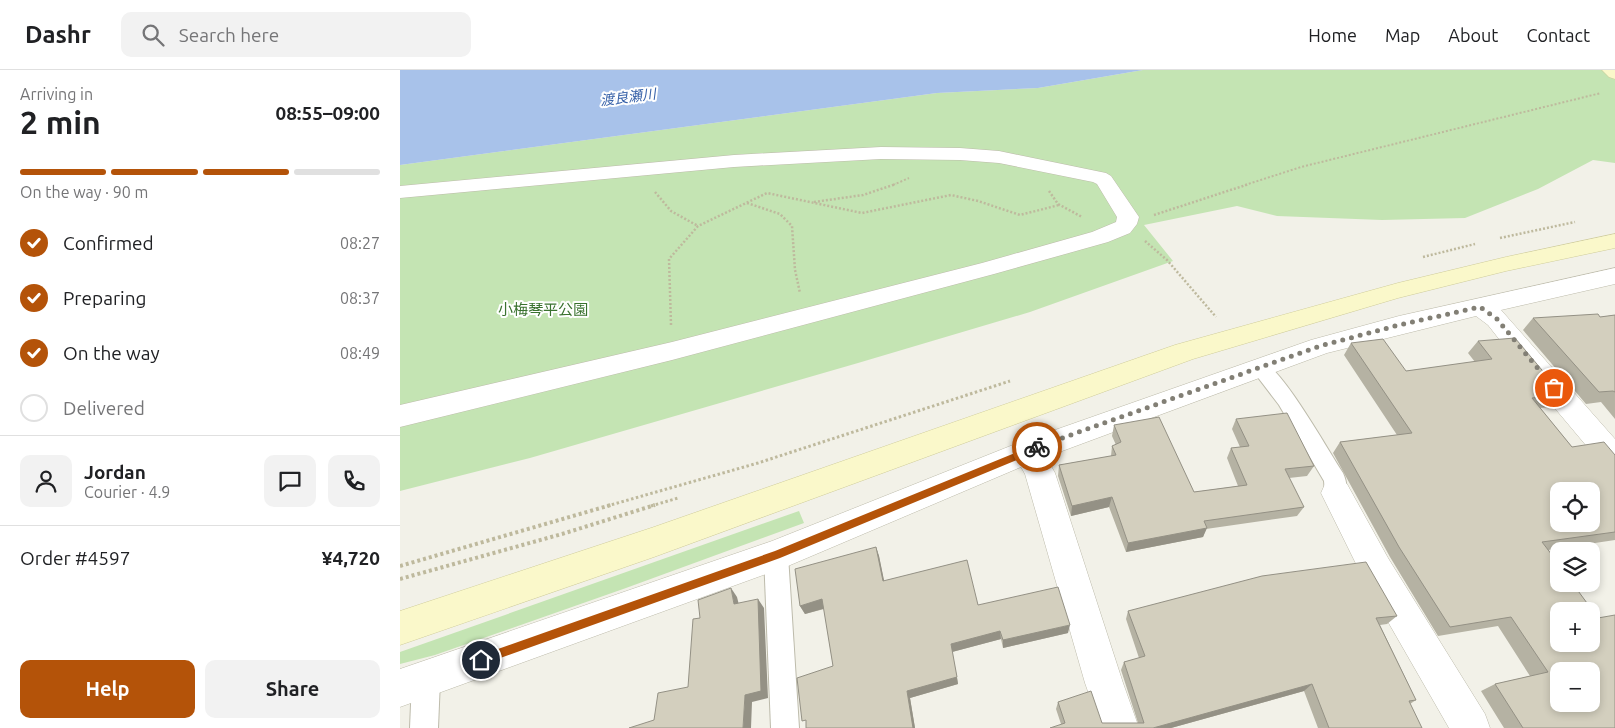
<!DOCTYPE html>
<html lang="en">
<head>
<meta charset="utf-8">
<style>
	body { margin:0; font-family:Ubuntu,"Noto Sans JP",sans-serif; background:#f2f2f2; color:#202124; height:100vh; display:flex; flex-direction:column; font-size:19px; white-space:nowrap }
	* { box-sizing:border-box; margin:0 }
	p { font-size:16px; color:#757577 }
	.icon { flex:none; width:28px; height:28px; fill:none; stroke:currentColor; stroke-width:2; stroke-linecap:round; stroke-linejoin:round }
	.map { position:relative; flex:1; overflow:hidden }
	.sheet { display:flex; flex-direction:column; background:#fff; width:400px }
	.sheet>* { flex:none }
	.tools { position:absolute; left:1150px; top:412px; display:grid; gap:10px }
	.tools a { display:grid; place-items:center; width:50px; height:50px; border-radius:10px; background:#fff; box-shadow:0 2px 8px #0003; font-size:25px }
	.pin { position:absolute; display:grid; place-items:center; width:42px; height:42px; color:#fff; margin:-21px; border:2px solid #fff; border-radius:50%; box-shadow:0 1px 5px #0007 }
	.courier { position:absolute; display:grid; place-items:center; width:50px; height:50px; margin:-25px; border:4px solid #b45309; border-radius:50%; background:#fff; color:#222; box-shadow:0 1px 6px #0007 }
	.head em { font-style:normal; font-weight:600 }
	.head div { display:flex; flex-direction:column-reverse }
	.head { display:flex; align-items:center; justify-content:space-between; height:85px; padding:0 20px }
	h1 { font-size:32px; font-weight:600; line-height:38px }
	.bar { display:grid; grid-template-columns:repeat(4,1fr); gap:8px 5px; align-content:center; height:60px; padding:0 20px }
	.bar i { height:6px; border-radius:4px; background:#e0e0e0 }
	.bar .on { background:#b45309 }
	.bar p { grid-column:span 4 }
	.line { display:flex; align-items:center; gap:12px; padding:0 20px; border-top:1px solid #e0e0e0 }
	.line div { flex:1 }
	.round { display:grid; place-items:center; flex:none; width:52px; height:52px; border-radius:10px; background:#f2f2f2 }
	ol { padding:0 20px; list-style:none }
	li { display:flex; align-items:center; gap:15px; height:55px }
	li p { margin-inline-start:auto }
	li .icon { padding:5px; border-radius:50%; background:#b45309; color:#fff; stroke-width:4 }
	li:last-child { color:#757577 }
	li i { width:28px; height:28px; border:2px solid #e0e0e0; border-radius:50% }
	.action { display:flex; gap:10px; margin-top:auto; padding:10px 20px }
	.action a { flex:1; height:58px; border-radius:10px; background:#b45309; color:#fff; font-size:20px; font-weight:600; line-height:58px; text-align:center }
	.action a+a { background:#f2f2f2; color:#202124 }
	header { display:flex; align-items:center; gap:30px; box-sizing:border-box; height:70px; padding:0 25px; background:#fff; border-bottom:1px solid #e0e0e0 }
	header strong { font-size:24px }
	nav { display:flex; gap:28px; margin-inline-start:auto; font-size:18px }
	.search { width:350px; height:45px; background:#f2f2f2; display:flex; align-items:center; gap:12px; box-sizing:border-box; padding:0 18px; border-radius:10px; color:#757577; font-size:19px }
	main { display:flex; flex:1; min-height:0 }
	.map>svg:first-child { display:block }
</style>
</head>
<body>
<header>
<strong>Dashr</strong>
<div class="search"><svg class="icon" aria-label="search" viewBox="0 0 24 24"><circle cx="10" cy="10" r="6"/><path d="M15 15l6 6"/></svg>Search here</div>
<nav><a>Home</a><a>Map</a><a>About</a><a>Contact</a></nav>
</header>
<main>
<section class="sheet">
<div class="head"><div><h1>2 min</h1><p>Arriving in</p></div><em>08:55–09:00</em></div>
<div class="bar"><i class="on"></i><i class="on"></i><i class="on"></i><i></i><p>On the way · 90 m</p></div>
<ol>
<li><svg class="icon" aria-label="check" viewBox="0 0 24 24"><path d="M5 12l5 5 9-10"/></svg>Confirmed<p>08:27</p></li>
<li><svg class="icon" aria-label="check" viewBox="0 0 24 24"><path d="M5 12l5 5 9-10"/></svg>Preparing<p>08:37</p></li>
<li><svg class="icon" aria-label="check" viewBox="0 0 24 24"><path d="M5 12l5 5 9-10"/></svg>On the way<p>08:49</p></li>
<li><i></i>Delivered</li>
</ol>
<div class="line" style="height:90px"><a class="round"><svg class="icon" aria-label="person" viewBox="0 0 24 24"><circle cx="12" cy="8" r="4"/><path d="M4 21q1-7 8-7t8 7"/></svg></a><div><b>Jordan</b><p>Courier · 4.9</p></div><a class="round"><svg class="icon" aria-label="chat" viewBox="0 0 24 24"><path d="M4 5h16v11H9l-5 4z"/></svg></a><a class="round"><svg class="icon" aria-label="phone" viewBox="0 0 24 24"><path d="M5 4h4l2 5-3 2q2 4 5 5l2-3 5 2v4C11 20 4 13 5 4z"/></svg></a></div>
<div class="line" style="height:65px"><div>Order #4597</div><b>¥4,720</b></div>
<div class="action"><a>Help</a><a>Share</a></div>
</section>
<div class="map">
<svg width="1215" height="658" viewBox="0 0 1215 658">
	<rect width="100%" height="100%" fill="#f2f1e8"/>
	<g fill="#c4e4b3">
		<polygon points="743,0 1215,0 1215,93 1193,90 1138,119 1065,148 982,150 877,146 837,136 744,155 773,191 630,242 458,293 130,388 0,421 0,95 537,23 638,18"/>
		<polygon points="399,441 404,453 226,518 35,585 0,594 0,582"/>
	</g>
	<polygon fill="#a8c2ea" points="0,0 743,0 638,18 537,23 0,95"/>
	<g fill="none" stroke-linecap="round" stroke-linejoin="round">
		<defs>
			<g id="lane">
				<path d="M 860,290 C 882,297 928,381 943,403 C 947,412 948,421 944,430 L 936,433 L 928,430 L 925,423 L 924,411 L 879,335 L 850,297 L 853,292 Z"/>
				<polygon points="376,474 384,477 388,485 399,658 371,658 364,485 368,477"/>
				<polygon points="26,596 36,600 40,610 38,658 10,658 12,610 16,600"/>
			</g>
			<g id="street">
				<polygon points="481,77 560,78 599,81 706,103 711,106 739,147 737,154 730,163 708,172 594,204 272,290 0,357 0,335 272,272 582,193 692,162 716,152 717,147 697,114 693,112 599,93 560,90 481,89 334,97 0,128 0,116 334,85"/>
				<polygon points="1215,198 1215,214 1101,240 1215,369 1215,401 1205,398 1132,311 1088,255 1076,246 927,283 646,387 655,403 723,613 739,658 701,658 685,613 625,404 621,397 388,496 0,637 0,599 372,471 618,373 911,270 999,246"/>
				<polygon points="936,410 947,414 988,488 1085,644 1090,658 1049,658 964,510 921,423 925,414"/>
			</g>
			<g id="secondary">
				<polygon points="1202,0 1215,0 1215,9 1209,7"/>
				<polygon points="1215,164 1215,178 1106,201 998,228 793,289 254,487 0,575 0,541 254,457 775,275 998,213 1106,187"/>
			</g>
		</defs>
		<use href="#lane" stroke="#bdbbab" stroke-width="2"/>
		<use href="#street" stroke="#bdbbab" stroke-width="1"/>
		<use href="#secondary" stroke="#cfcc9a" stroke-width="1"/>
		<g stroke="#beb99d" stroke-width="2" stroke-dasharray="2 2" stroke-linecap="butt">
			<polyline points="493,115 509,108"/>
			<polyline points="845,115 901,97 1201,23"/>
		</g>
		<g stroke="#beb99d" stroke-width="2.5" stroke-dasharray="2 2" stroke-linecap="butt">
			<polyline points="649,121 658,134 682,147"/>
			<polyline points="255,122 271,141 298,156"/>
			<polyline points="414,132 463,125 496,114"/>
			<polyline points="347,133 380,144 392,156 395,200 400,223"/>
			<polyline points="754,145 849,114"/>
			<polyline points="1100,168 1175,152"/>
			<polyline points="745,171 767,190 816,247"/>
			<polyline points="1023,187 1075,174"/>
			<polyline points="271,255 269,189 298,156 367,123 462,143 551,125 578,131 620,145 659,135"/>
		</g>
		<g stroke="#beb99d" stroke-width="3" stroke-dasharray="2.5 2.5" stroke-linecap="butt">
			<polyline points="207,436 358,393 610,311"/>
			<polyline points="251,436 278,428"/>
		</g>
		<g stroke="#beb99d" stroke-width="4" stroke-dasharray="3 3" stroke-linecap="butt">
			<polyline points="0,496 211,435"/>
			<polyline points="0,509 162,464 255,435"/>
		</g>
		<use href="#lane" fill="#fff" fill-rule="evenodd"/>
		<use href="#street" fill="#fff" fill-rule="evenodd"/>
		<use href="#secondary" fill="#faf8ca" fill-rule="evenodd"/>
	</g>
	<g fill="#b5b2a3">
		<polygon points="1215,245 1215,349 1201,332 1186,334 1123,260 1133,248 1200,247"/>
		<polygon points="1078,271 1163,325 1151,337 1140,338 1172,377 1215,385 1215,470 1148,480 1215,658 1104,658 1081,621 1095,614 1130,606 1098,556 1038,566 990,487 933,383 940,372 997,365 944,285 951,273 1006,301 1075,292 1068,283"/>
		<polygon points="836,349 914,396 907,406 889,408 904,437 897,446 806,459 803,467 726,482 709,437 671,446 658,406 659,395 711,386 712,376 716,375 712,366 714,355 794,422 838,416 827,388 831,378 840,377 832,359"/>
		<polygon points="476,477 479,486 484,511 578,535 668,563 603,578 601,569 552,582 558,614 510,628 515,658 406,658 433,596 424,539 405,544 400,536"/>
		<polygon points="728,541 997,546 987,554 980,555 1016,630 1010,634 1022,658 918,658 904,621 771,658 661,654 656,639 658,632 702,653 738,653 721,600 724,592 739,588 726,549"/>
	</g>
	<g fill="#949185">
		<polygon points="712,427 709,437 671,446 672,436"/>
		<polygon points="807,458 803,467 726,482 728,473"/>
		<polygon points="476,477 479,486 486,520 483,511"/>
		<polygon points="331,518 337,527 341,543 334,534"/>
		<polygon points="358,529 364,538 368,628 352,632 351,658 343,658 345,625"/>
		<polygon points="422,529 426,538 405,544 400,536"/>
		<polygon points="670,555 668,563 603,578 603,570"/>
		<polygon points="600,561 601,569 552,582 551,574"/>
		<polygon points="557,607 558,614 510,628 515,658 513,658 507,621"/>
		<polygon points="912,614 904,621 771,658 753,658"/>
	</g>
	<g fill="#d3cfbe" stroke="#949185" fill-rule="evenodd">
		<polygon points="1198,244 1200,247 1215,245 1215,322 1213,321 1199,322 1133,248"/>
		<path d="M 1115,268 L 1163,325 L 1132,328 L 1172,377 L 1204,372 L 1215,385 L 1215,462 L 1142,472 L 1159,494 L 1159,514 L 1173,514 L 1198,548 L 1215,545 L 1215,658 L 1123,658 L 1095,614 L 1148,602 L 1111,547 L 1050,557 L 999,477 L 940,372 L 1012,363 L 951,273 L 983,269 L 1006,301 L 1092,289 L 1078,271 ZM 1159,421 L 1191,421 L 1191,454 L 1159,454 ZM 1159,541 L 1191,541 L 1191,574 L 1159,574 ZM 1159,601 L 1191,601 L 1191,634 L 1159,634 Z"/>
		<polygon points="887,343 914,396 885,399 904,437 804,451 807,458 728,473 712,427 672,436 659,395 716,385 712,376 721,372 714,355 759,347 794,422 847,415 831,378 849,376 836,349"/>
		<polygon points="476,477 483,511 567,490 578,535 658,517 670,555 603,570 600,561 551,574 557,607 507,621 513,658 406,658 406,650 402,651 397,608 433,596 422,529 400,536 395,499"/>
		<polygon points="966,492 997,546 976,548 1016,630 1009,631 1022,658 929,658 912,614 753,658 650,658 665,653 658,632 691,621 702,653 744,653 724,592 745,586 728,541 862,506"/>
		<polygon points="331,518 334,534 358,529 361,621 345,625 343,658 229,658 254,650 258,623 288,617 293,549 300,548 298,530"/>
	</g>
	<polygon fill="#b45309" points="637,374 641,375 641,380 380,488 81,595 77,594 76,590 77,586 81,585 375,481"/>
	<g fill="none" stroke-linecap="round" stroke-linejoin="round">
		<polyline stroke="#827f75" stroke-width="5" stroke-dasharray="0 9" points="637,377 920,276 999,255 1080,237 1097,249 1154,318"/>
	</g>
	<g text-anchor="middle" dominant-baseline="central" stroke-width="4" stroke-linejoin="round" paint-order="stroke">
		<g font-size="14" font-style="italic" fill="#3862a9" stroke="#fff">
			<text transform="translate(228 27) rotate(-7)">渡良瀬川</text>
		</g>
		<g font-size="15" fill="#3a722f" stroke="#fff">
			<text x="143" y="239">小梅琴平公園</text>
		</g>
	</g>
</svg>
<div class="tools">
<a><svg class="icon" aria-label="locate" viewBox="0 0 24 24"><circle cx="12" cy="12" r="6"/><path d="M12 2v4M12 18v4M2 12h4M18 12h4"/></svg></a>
<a><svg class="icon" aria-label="layers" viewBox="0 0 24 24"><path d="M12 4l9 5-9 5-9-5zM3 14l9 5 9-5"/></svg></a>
<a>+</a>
<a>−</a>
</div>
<div class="pin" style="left:1154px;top:318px;background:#ea580c"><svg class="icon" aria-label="bag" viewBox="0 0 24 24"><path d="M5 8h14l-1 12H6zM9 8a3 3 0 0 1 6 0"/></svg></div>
<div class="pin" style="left:81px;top:590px;background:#1f2937"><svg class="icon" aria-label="home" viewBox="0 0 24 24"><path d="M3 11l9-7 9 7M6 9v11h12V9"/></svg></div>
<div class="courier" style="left:637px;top:377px"><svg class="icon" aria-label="bike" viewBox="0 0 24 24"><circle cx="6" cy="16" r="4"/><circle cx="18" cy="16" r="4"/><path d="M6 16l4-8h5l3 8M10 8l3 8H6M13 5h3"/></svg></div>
</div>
</main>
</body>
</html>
